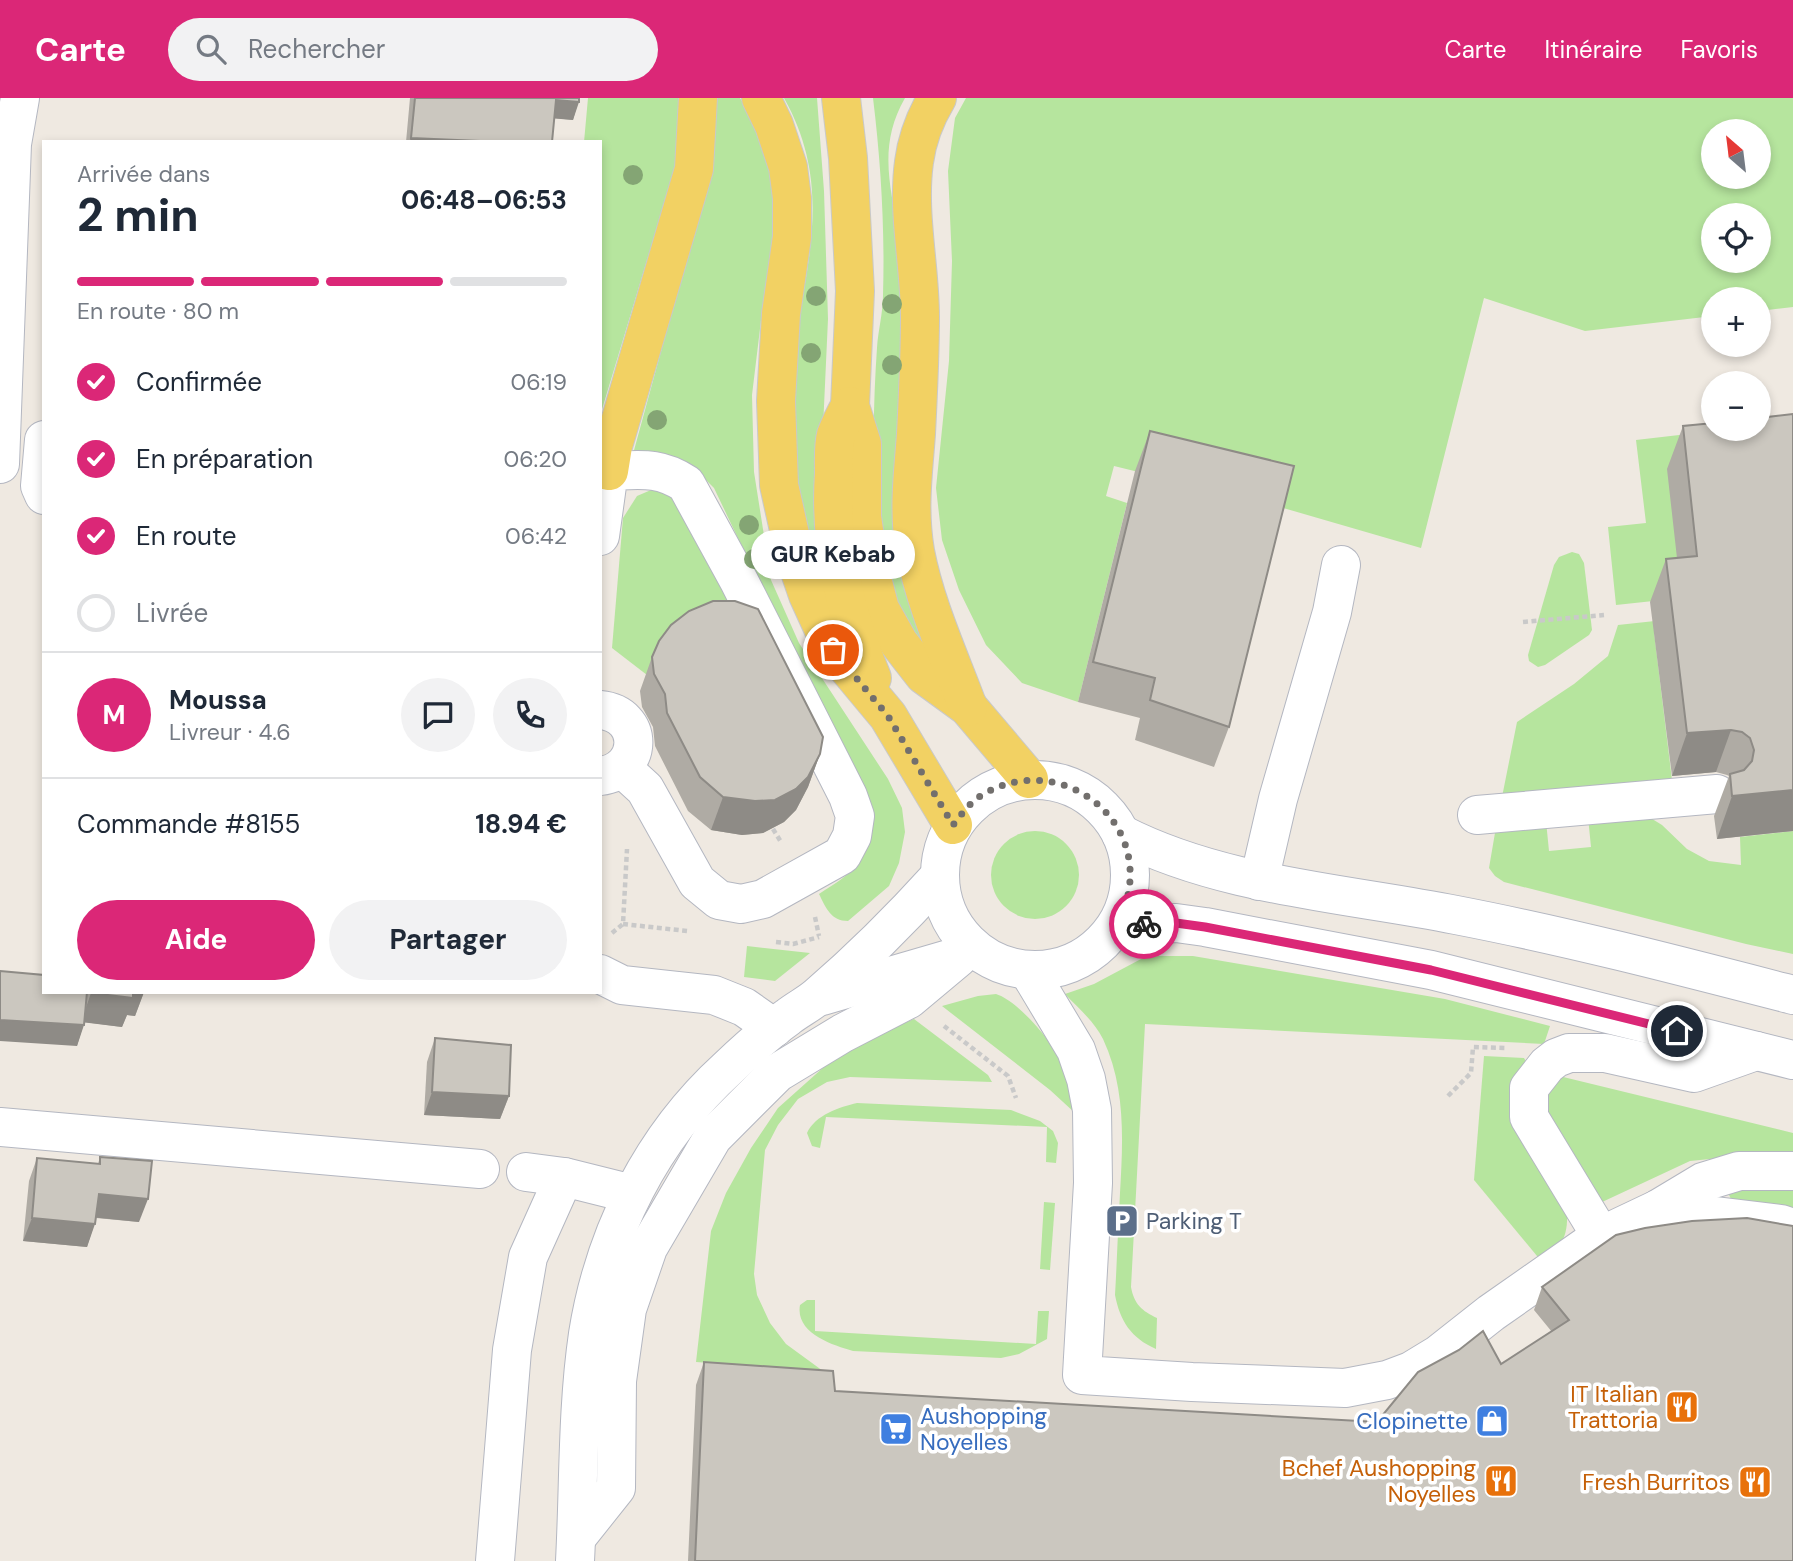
<!DOCTYPE html>
<html lang="fr">
<head>
<meta charset="utf-8">
<style>
	body { margin:0; font-family:"DM Sans",sans-serif; background:#f2f2f3; color:#1f2937; height:100vh; display:flex; flex-direction:column; font-size:26px; white-space:nowrap }
	* { box-sizing:border-box; margin:0 }
	p { font-size:23px; color:#747a83 }
	.icon { flex:none; width:38px; height:38px; fill:none; stroke:currentColor; stroke-width:2; stroke-linecap:round; stroke-linejoin:round }
	.map { position:relative; flex:1; overflow:hidden }
	.sheet { position:absolute; left:42px; top:42px; width:560px; height:854px; display:flex; flex-direction:column; background:#fff; border-radius:0px; box-shadow:0 4px 10px #0003 }
	.sheet>* { flex:none }
	.needle { width:46px; rotate:332deg }
	.controls { position:absolute; left:1701px; top:21px; display:grid; gap:14px }
	.controls a { display:grid; place-items:center; width:70px; height:70px; border-radius:50%; background:#fff; box-shadow:0 4px 10px #0003; font-size:35px }
	.pin { position:absolute; display:grid; place-items:center; width:60px; height:60px; color:#fff; margin:-30px; border:4px solid #fff; border-radius:50%; box-shadow:0 2px 7px #0007 }
	.courier { position:absolute; display:grid; place-items:center; width:70px; height:70px; margin:-35px; border:5px solid #db2777; border-radius:50%; background:#fff; color:#222; box-shadow:0 2px 9px #0007 }
	.bubble { position:absolute; height:49px; border-radius:24px; background:#fff; box-shadow:0 4px 10px #0003; font-size:23px; font-weight:700; line-height:49px; text-align:center }
	.summary em { font-style:normal; font-weight:700 }
	.summary div { display:flex; flex-direction:column-reverse }
	.summary { display:flex; align-items:center; justify-content:space-between; height:119px; padding:0 35px }
	h1 { font-size:46px; font-weight:700; line-height:52px }
	.bar { display:grid; grid-template-columns:repeat(4,1fr); gap:10px 7px; align-content:center; height:84px; padding:0 35px }
	.bar i { height:9px; border-radius:5px; background:#e0e1e3 }
	.bar .active { background:#db2777 }
	.bar p { grid-column:span 4 }
	.line { display:flex; align-items:center; gap:18px; padding:0 35px; border-top:2px solid #e0e1e3 }
	.line div { flex:1 }
	.round { display:grid; place-items:center; flex:none; width:74px; height:74px; border-radius:37px; background:#f2f2f3 }
	ol { padding:0 35px; list-style:none }
	li { display:flex; align-items:center; gap:21px; height:77px }
	li p { margin-inline-start:auto }
	li .icon { padding:7px; border-radius:50%; background:#db2777; color:#fff; stroke-width:4 }
	li:last-child { color:#747a83 }
	li i { width:38px; height:38px; border:4px solid #e0e1e3; border-radius:50% }
	.primary-button { display:flex; gap:14px; margin-top:auto; padding:14px 35px }
	.primary-button a { flex:1; height:80px; border-radius:42px; background:#db2777; color:#fff; font-size:28px; font-weight:700; line-height:80px; text-align:center }
	.primary-button a+a { background:#f2f2f3; color:#1f2937 }
	header { display:flex; align-items:center; gap:42px; box-sizing:border-box; height:98px; padding:0 35px; background:#db2777; color:#fff }
	header strong { font-size:33px }
	nav { display:flex; gap:38px; margin-inline-start:auto; font-size:24px }
	.search { width:490px; height:63px; background:#f2f2f3; display:flex; align-items:center; gap:18px; box-sizing:border-box; padding:0 24px; border-radius:38px; color:#747a83; font-size:26px }
	.map>svg:first-child { display:block }
</style>
</head>
<body>
<header>
<strong>Carte</strong>
<div class="search"><svg class="icon" aria-label="search" viewBox="0 0 24 24"><circle cx="10" cy="10" r="6"/><path d="M15 15l6 6"/></svg>Rechercher</div>
<nav><a>Carte</a><a>Itinéraire</a><a>Favoris</a></nav>
</header>
<div class="map">
<svg width="1793" height="1463" viewBox="0 0 1793 1463">
	<rect width="100%" height="100%" fill="#efe9e1"/>
	<g fill="#b6e59e" fill-rule="evenodd">
		<polygon points="588,0 680,0 676,66 600,318 600,44 584,44"/>
		<path d="M 715,0 L 740,0 L 748,13 L 767,53 L 777,128 L 763,206 L 752,297 L 754,374 L 771,482 L 799,545 L 888,681 L 902,710 L 905,734 L 899,765 L 889,788 L 848,823 C 831,823 826,810 819,796 C 855,773 866,766 873,723 L 714,390 L 693,369 L 633,356 L 711,70 Z"/>
		<path d="M 784,0 L 817,0 L 824,93 L 828,221 L 823,330 L 815,403 L 818,458 L 808,460 C 798,425 797,390 794,354 C 793,337 790,319 790,301 C 793,193 843,105 784,0 Z"/>
		<path d="M 873,0 L 905,0 C 878,47 890,87 899,138 L 928,543 L 917,548 C 907,524 894,500 888,474 C 871,403 872,323 877,250 C 878,233 883,215 883,197 C 885,132 881,65 873,0 Z"/>
		<path d="M 966,0 L 1793,0 L 1793,209 L 1759,213 L 1759,201 L 1713,201 L 1713,218 L 1585,233 L 1484,200 L 1421,450 L 1273,407 L 1114,368 L 1106,398 L 1127,405 L 1078,604 L 1022,585 L 986,547 L 959,492 L 942,442 L 936,390 L 949,263 L 952,163 L 948,73 L 955,20 ZM 1713,33 L 1759,33 L 1759,79 L 1713,79 ZM 1713,117 L 1759,117 L 1759,163 L 1713,163 Z"/>
		<polygon points="1793,323 1709,497 1616,507 1608,429 1646,425 1636,342 1731,331 1759,331"/>
		<polygon points="651,392 669,393 727,497 723,536 647,577 612,550 623,420 637,398"/>
		<polygon points="1572,454 1579,456 1584,465 1592,532 1589,537 1545,567 1538,569 1529,563 1528,557 1554,467 1559,459"/>
		<polygon points="1710,517 1654,534 1672,682 1502,699 1517,624 1574,586 1608,558 1618,527"/>
		<polygon points="1588,719 1649,719 1662,727 1687,751 1709,763 1741,767 1740,739 1793,733 1793,856 1746,846 1504,784 1495,778 1489,770 1496,729 1546,723 1549,753 1591,749"/>
		<circle cx="1035" cy="777" r="44"/>
		<polygon points="747,848 810,855 775,883 744,879"/>
		<path d="M 1159,858 L 1193,858 L 1445,901 L 1550,928 L 1544,946 L 1145,926 L 1131,1189 C 1134,1206 1142,1213 1157,1220 L 1156,1251 C 1131,1240 1120,1223 1115,1197 C 1117,1163 1118,1129 1120,1095 C 1123,1043 1126,990 1103,941 C 1094,923 1078,910 1065,896 L 1094,886 L 1141,861 Z"/>
		<path d="M 996,896 C 1021,904 1060,953 1069,977 C 1074,988 1074,1003 1075,1015 L 1050,992 L 942,908 L 978,898 Z"/>
		<polygon points="914,921 988,977 992,984 850,979 827,984 798,1001 778,1027 765,1052 754,1176 757,1197 770,1225 786,1246 823,1273 696,1264 711,1133 726,1095 751,1050 778,1010 825,968 872,938"/>
		<path d="M 1484,958 L 1524,960 L 1531,972 L 1567,1115 C 1568,1140 1561,1148 1542,1164 L 1474,1082 Z"/>
		<polygon points="1555,977 1793,1035 1793,1058 1770,1055 1690,1063 1600,1105 1543,1013 1546,995"/>
		<path d="M 857,1005 L 1011,1012 L 1040,1023 L 1053,1033 L 1058,1045 L 1056,1065 L 1046,1064 L 1047,1029 L 826,1019 L 820,1050 L 812,1048 L 807,1035 C 815,1017 840,1009 857,1005 Z"/>
		<polygon points="1793,1086 1793,1122 1732,1103 1728,1095 1730,1088"/>
		<polygon points="1044,1104 1055,1105 1050,1172 1040,1171"/>
		<path d="M 807,1202 L 815,1202 L 815,1233 L 1036,1246 L 1038,1213 L 1049,1213 L 1047,1241 L 1019,1256 L 1001,1260 L 853,1253 C 832,1247 795,1235 800,1207 Z"/>
	</g>
	<g fill="none" stroke-linecap="round" stroke-linejoin="round">
		<defs>
			<g id="minor">
				<polyline points="44,342 40,388 44,397"/>
				<polyline points="0,366 12,46 20,0"/>
				<path d="M 600,438 L 609,373 C 640,372 659,368 686,386 L 739,483 L 848,698 L 855,718 L 852,738 L 842,757 L 763,801 L 741,806 L 719,802 L 697,784 L 645,691 L 622,670"/>
				<path d="M 600,612 C 645,616 644,673 600,678"/>
				<circle cx="1035" cy="777" r="95"/>
				<polyline points="1477,717 1717,696"/>
				<path d="M 1121,736 C 1222,788 1346,795 1456,817 C 1570,839 1681,868 1793,897"/>
				<polyline points="1259,783 1278,701 1332,514 1341,467"/>
				<polyline points="1117,827 1176,825 1205,829 1431,872 1793,962"/>
				<polyline points="1028,872 1076,952 1086,981 1092,1012 1093,1085 1082,1277 1192,1284 1345,1290 1387,1282 1411,1273 1439,1256 1491,1215 1601,1138 1658,1111 1703,1084 1739,1073 1793,1073"/>
				<polyline points="600,876 622,887 714,897 744,909 774,930"/>
				<polyline points="822,898 949,861"/>
				<polyline points="0,1029 480,1071"/>
				<polyline points="526,1074 564,1079 632,1096"/>
				<polyline points="1658,1111 1781,1126 1793,1130"/>
				<polyline points="1601,1138 1529,1019 1529,990 1547,967 1556,960 1569,955 1605,955 1694,975 1756,953"/>
				<polyline points="577,1439 616,1390 617,1283 627,1211 648,1150 713,1039 777,975 843,935 909,901 958,860"/>
				<polyline points="495,1463 512,1252 528,1159 564,1079"/>
				<path d="M 575,1463 C 579,1388 577,1311 588,1236 C 604,1135 652,1039 728,970 C 747,952 767,934 788,919 C 798,911 809,906 818,898 C 861,861 902,820 939,779"/>
			</g>
			<g id="major">
				<polyline points="761,0 774,27 788,69 792,100 792,139 781,216 776,303 779,387 795,459 808,497 833,552 888,618 953,727"/>
				<polyline points="841,0 848,60 855,193 850,308 862,346 862,419 870,473 880,511 899,545 924,577 968,609 1029,681"/>
				<path d="M 937,0 C 925,20 917,41 914,64 C 907,115 920,168 920,219 C 920,258 918,297 916,336 C 913,377 908,411 915,453 C 925,506 949,558 968,609"/>
				<path d="M 850,308 C 845,317 840,327 836,337 C 833,348 834,363 834,375 C 829,449 845,513 872,580"/>
				<polyline points="609,373 613,348 694,71 698,0"/>
			</g>
		</defs>
		<use href="#minor" stroke="#b4b7c1" stroke-width="40"/>
		<use href="#major" stroke="#c9c9c9" stroke-width="40"/>
		<g stroke="#c9c9c9" stroke-width="4.5" stroke-dasharray="5 3.5" stroke-linecap="butt">
			<polyline points="1523,524 1604,517"/>
			<polyline points="773,731 781,744"/>
			<polyline points="815,819 819,838"/>
			<polyline points="623,826 687,833"/>
			<polyline points="612,835 623,826 627,751"/>
			<polyline points="776,844 793,846 819,839"/>
			<polyline points="944,928 1008,978 1016,1000"/>
			<polyline points="1448,998 1471,975 1473,949 1506,950"/>
		</g>
		<use href="#minor" stroke="#fff" stroke-width="38"/>
		<use href="#major" stroke="#f2d163" stroke-width="38"/>
	</g>
	<g fill="#84a574">
		<circle cx="633" cy="77" r="10"/>
		<circle cx="816" cy="198" r="10"/>
		<circle cx="892" cy="206" r="10"/>
		<circle cx="811" cy="255" r="10"/>
		<circle cx="892" cy="267" r="10"/>
		<circle cx="657" cy="322" r="10"/>
		<circle cx="749" cy="427" r="10"/>
		<circle cx="754" cy="461" r="10"/>
	</g>
	<g fill="#afaba4">
		<polygon points="410,0 579,0 573,22 554,20 552,44 406,44"/>
		<polygon points="1793,316 1793,733 1717,741 1714,718 1729,678 1727,677 1716,674 1672,678 1650,504 1666,461 1677,460 1667,371 1683,328"/>
		<polygon points="1150,333 1229,629 1214,669 1135,642 1140,620 1078,604 1135,373"/>
		<polygon points="652,559 820,656 808,689 796,712 784,724 763,735 742,737 711,732 688,713 655,648 653,629 642,609 640,593"/>
		<polygon points="44,894 144,894 135,918 127,917 122,929 84,924 77,948"/>
		<polygon points="435,940 509,998 500,1021 424,1017 427,964"/>
		<polygon points="100,1059 139,1124 96,1120 87,1149 23,1143 29,1083 37,1060 98,1066"/>
		<polygon points="1542,1189 1793,1463 688,1463 696,1287 704,1264 835,1293 1377,1324 1501,1266 1552,1234 1534,1212"/>
	</g>
	<g fill="#8e8b86">
		<polygon points="556,2 579,4 573,22 549,20"/>
		<polygon points="411,40 503,44 409,44"/>
		<polygon points="1731,632 1716,674 1672,678 1687,635"/>
		<polygon points="820,656 808,689 796,712 784,724 763,735 742,737 711,732 723,699"/>
		<polygon points="1793,692 1793,733 1717,741 1732,698"/>
		<polygon points="144,894 135,918 127,917 122,929 81,924 91,895"/>
		<polygon points="0,922 84,927 77,948 0,943"/>
		<polygon points="432,994 509,998 500,1021 424,1017"/>
		<polygon points="99,1096 148,1101 139,1124 90,1119"/>
		<polygon points="32,1120 95,1126 87,1149 23,1143"/>
	</g>
	<g fill="#cbc7bf" stroke="#8e8b86" stroke-width="2">
		<polygon points="415,0 579,0 579,4 556,2 552,44 503,44 411,40"/>
		<polygon points="1793,316 1793,692 1732,698 1730,676 1744,672 1752,663 1754,652 1750,640 1742,634 1731,632 1687,635 1666,461 1697,458 1683,328 1713,325 1713,331 1759,331 1759,320"/>
		<polygon points="1150,333 1294,368 1229,629 1150,602 1155,580 1093,564"/>
		<polygon points="713,503 735,503 758,511 823,639 820,656 808,679 796,691 775,702 755,703 723,699 700,679 667,615 665,596 654,576 652,559 659,543 671,527 689,513"/>
		<polygon points="0,873 44,877 44,894 87,894 84,927 0,922"/>
		<polygon points="91,894 133,894 133,900 91,895"/>
		<polygon points="435,940 511,947 509,998 432,994"/>
		<polygon points="100,1059 152,1063 148,1101 99,1096 95,1126 32,1120 37,1060 100,1066"/>
		<polygon points="1747,1120 1793,1128 1793,1463 695,1463 704,1264 833,1273 835,1293 1377,1324 1418,1274 1459,1252 1483,1233 1501,1266 1569,1222 1542,1189 1616,1137 1645,1130 1692,1123"/>
	</g>
	<g fill="none" stroke-linecap="round" stroke-linejoin="round">
		<path stroke="#726f6d" stroke-width="7" stroke-dasharray="0 12.6" d="M 833,552 L 888,618 L 953,727 C 963,714 973,701 987,694 C 1059,656 1145,716 1128,797 C 1126,807 1120,817 1116,827 L 1144,826"/>
		<polyline stroke="#db2777" stroke-width="9" points="1144,826 1176,825 1205,829 1431,872 1677,933"/>
	</g>
	<defs>
		<symbol id="parking-square" viewBox="-11 -11 22 22"><rect x="-9" y="-9" width="18" height="18" rx="4" fill="#5c6f8a" stroke="#fff"/><path d="M-3.5-5.5H1a3.5 3.5 0 0 1 0 7H-1V5.5H-3.5ZM-1-3.4V-.6H.8a1.4 1.4 0 0 0 0-2.8Z" fill="#fff"/></symbol>
		<symbol id="restaurant-square" viewBox="-11 -11 22 22"><rect x="-9" y="-9" width="18" height="18" rx="4" fill="#e8710a" stroke="#fff"/><path d="M-5-6h1v4h1v-4h1v4h1v-4h1v5L-1.5 .5V6h-2V.5L-5-1ZM5-6V6H3V1.5H1.5Q1.5-4 5-6Z" fill="#fff"/></symbol>
		<symbol id="shop-square" viewBox="-11 -11 22 22"><rect x="-9" y="-9" width="18" height="18" rx="4" fill="#3f7fe0" stroke="#fff"/><path d="M-5-2.5h2.3a2.7 3.5 0 0 1 5.4 0H5L5.5 6h-11ZM-1.5-2.5h3a1.5 2.3 0 0 0-3 0Z" fill="#fff"/></symbol>
		<symbol id="supermarket-square" viewBox="-11 -11 22 22"><rect x="-9" y="-9" width="18" height="18" rx="4" fill="#3f7fe0" stroke="#fff"/><path d="M-6-5.5h2.5l.6 2H6L4.5 2H-2.5L-4.4-4H-6ZM-1.5 3.2a1.3 1.3 0 1 0 .1 0ZM3 3.2a1.3 1.3 0 1 0 .1 0Z" fill="#fff"/></symbol>
	</defs>
	<g fill-rule="evenodd">
		<use href="#parking-square" x="1103" y="1104" width="38" height="38"/>
		<use href="#restaurant-square" x="1663" y="1290" width="38" height="38"/>
		<use href="#shop-square" x="1473" y="1304" width="38" height="38"/>
		<use href="#supermarket-square" x="877" y="1312" width="38" height="38"/>
		<use href="#restaurant-square" x="1482" y="1364" width="38" height="38"/>
		<use href="#restaurant-square" x="1736" y="1365" width="38" height="38"/>
	</g>
	<g text-anchor="middle" dominant-baseline="central" stroke-width="7" stroke-linejoin="round" paint-order="stroke">
		<g font-size="23" fill="#4e5e75" stroke="#fff" text-anchor="start">
			<text x="1146" y="1123">Parking T</text>
		</g>
		<g font-size="23" fill="#c56008" stroke="#fff" text-anchor="end">
			<text x="1658" y="1296">IT Italian<tspan x="1658" dy="26">Trattoria</tspan></text>
			<text x="1476" y="1370">Bchef Aushopping<tspan x="1476" dy="26">Noyelles</tspan></text>
			<text x="1730" y="1384">Fresh Burritos</text>
		</g>
		<g font-size="23" fill="#366cbe" stroke="#fff" text-anchor="start">
			<text x="920" y="1318">Aushopping<tspan x="920" dy="26">Noyelles</tspan></text>
			<text x="1468" y="1323" text-anchor="end">Clopinette</text>
		</g>
	</g>
</svg>
<div class="controls">
<a><svg class="needle" viewBox="-14 -14 28 28"><path d="M0-13l5 13h-10z" fill="#e53935"/><path d="M0 13l5-13h-10z" fill="#747a83"/></svg></a>
<a><svg class="icon" aria-label="locate" viewBox="0 0 24 24"><circle cx="12" cy="12" r="6"/><path d="M12 2v4M12 18v4M2 12h4M18 12h4"/></svg></a>
<a>+</a>
<a>−</a>
</div>
<div class="pin" style="left:833px;top:552px;background:#ea580c"><svg class="icon" aria-label="bag" viewBox="0 0 24 24"><path d="M5 8h14l-1 12H6zM9 8a3 3 0 0 1 6 0"/></svg></div>
<div class="pin" style="left:1677px;top:933px;background:#1f2937"><svg class="icon" aria-label="home" viewBox="0 0 24 24"><path d="M3 11l9-7 9 7M6 9v11h12V9"/></svg></div>
<div class="courier" style="left:1144px;top:826px"><svg class="icon" aria-label="bike" viewBox="0 0 24 24"><circle cx="6" cy="16" r="4"/><circle cx="18" cy="16" r="4"/><path d="M6 16l4-8h5l3 8M10 8l3 8H6M13 5h3"/></svg></div>
<div class="bubble" style="left:751px;top:432px;width:164px">GUR Kebab</div>
<section class="sheet">
<div class="summary"><div><h1>2 min</h1><p>Arrivée dans</p></div><em>06:48–06:53</em></div>
<div class="bar"><i class="active"></i><i class="active"></i><i class="active"></i><i></i><p>En route · 80 m</p></div>
<ol>
<li><svg class="icon" aria-label="check" viewBox="0 0 24 24"><path d="M5 12l5 5 9-10"/></svg>Confirmée<p>06:19</p></li>
<li><svg class="icon" aria-label="check" viewBox="0 0 24 24"><path d="M5 12l5 5 9-10"/></svg>En préparation<p>06:20</p></li>
<li><svg class="icon" aria-label="check" viewBox="0 0 24 24"><path d="M5 12l5 5 9-10"/></svg>En route<p>06:42</p></li>
<li><i></i>Livrée</li>
</ol>
<div class="line" style="height:126px"><b class="round" style="background:#db2777;color:#fff">M</b><div><b>Moussa</b><p>Livreur · 4.6</p></div><a class="round"><svg class="icon" aria-label="chat" viewBox="0 0 24 24"><path d="M4 5h16v11H9l-5 4z"/></svg></a><a class="round"><svg class="icon" aria-label="phone" viewBox="0 0 24 24"><path d="M5 4h4l2 5-3 2q2 4 5 5l2-3 5 2v4C11 20 4 13 5 4z"/></svg></a></div>
<div class="line" style="height:91px"><div>Commande #8155</div><b>18.94 €</b></div>
<div class="primary-button"><a>Aide</a><a>Partager</a></div>
</section>
</div>
</body>
</html>
